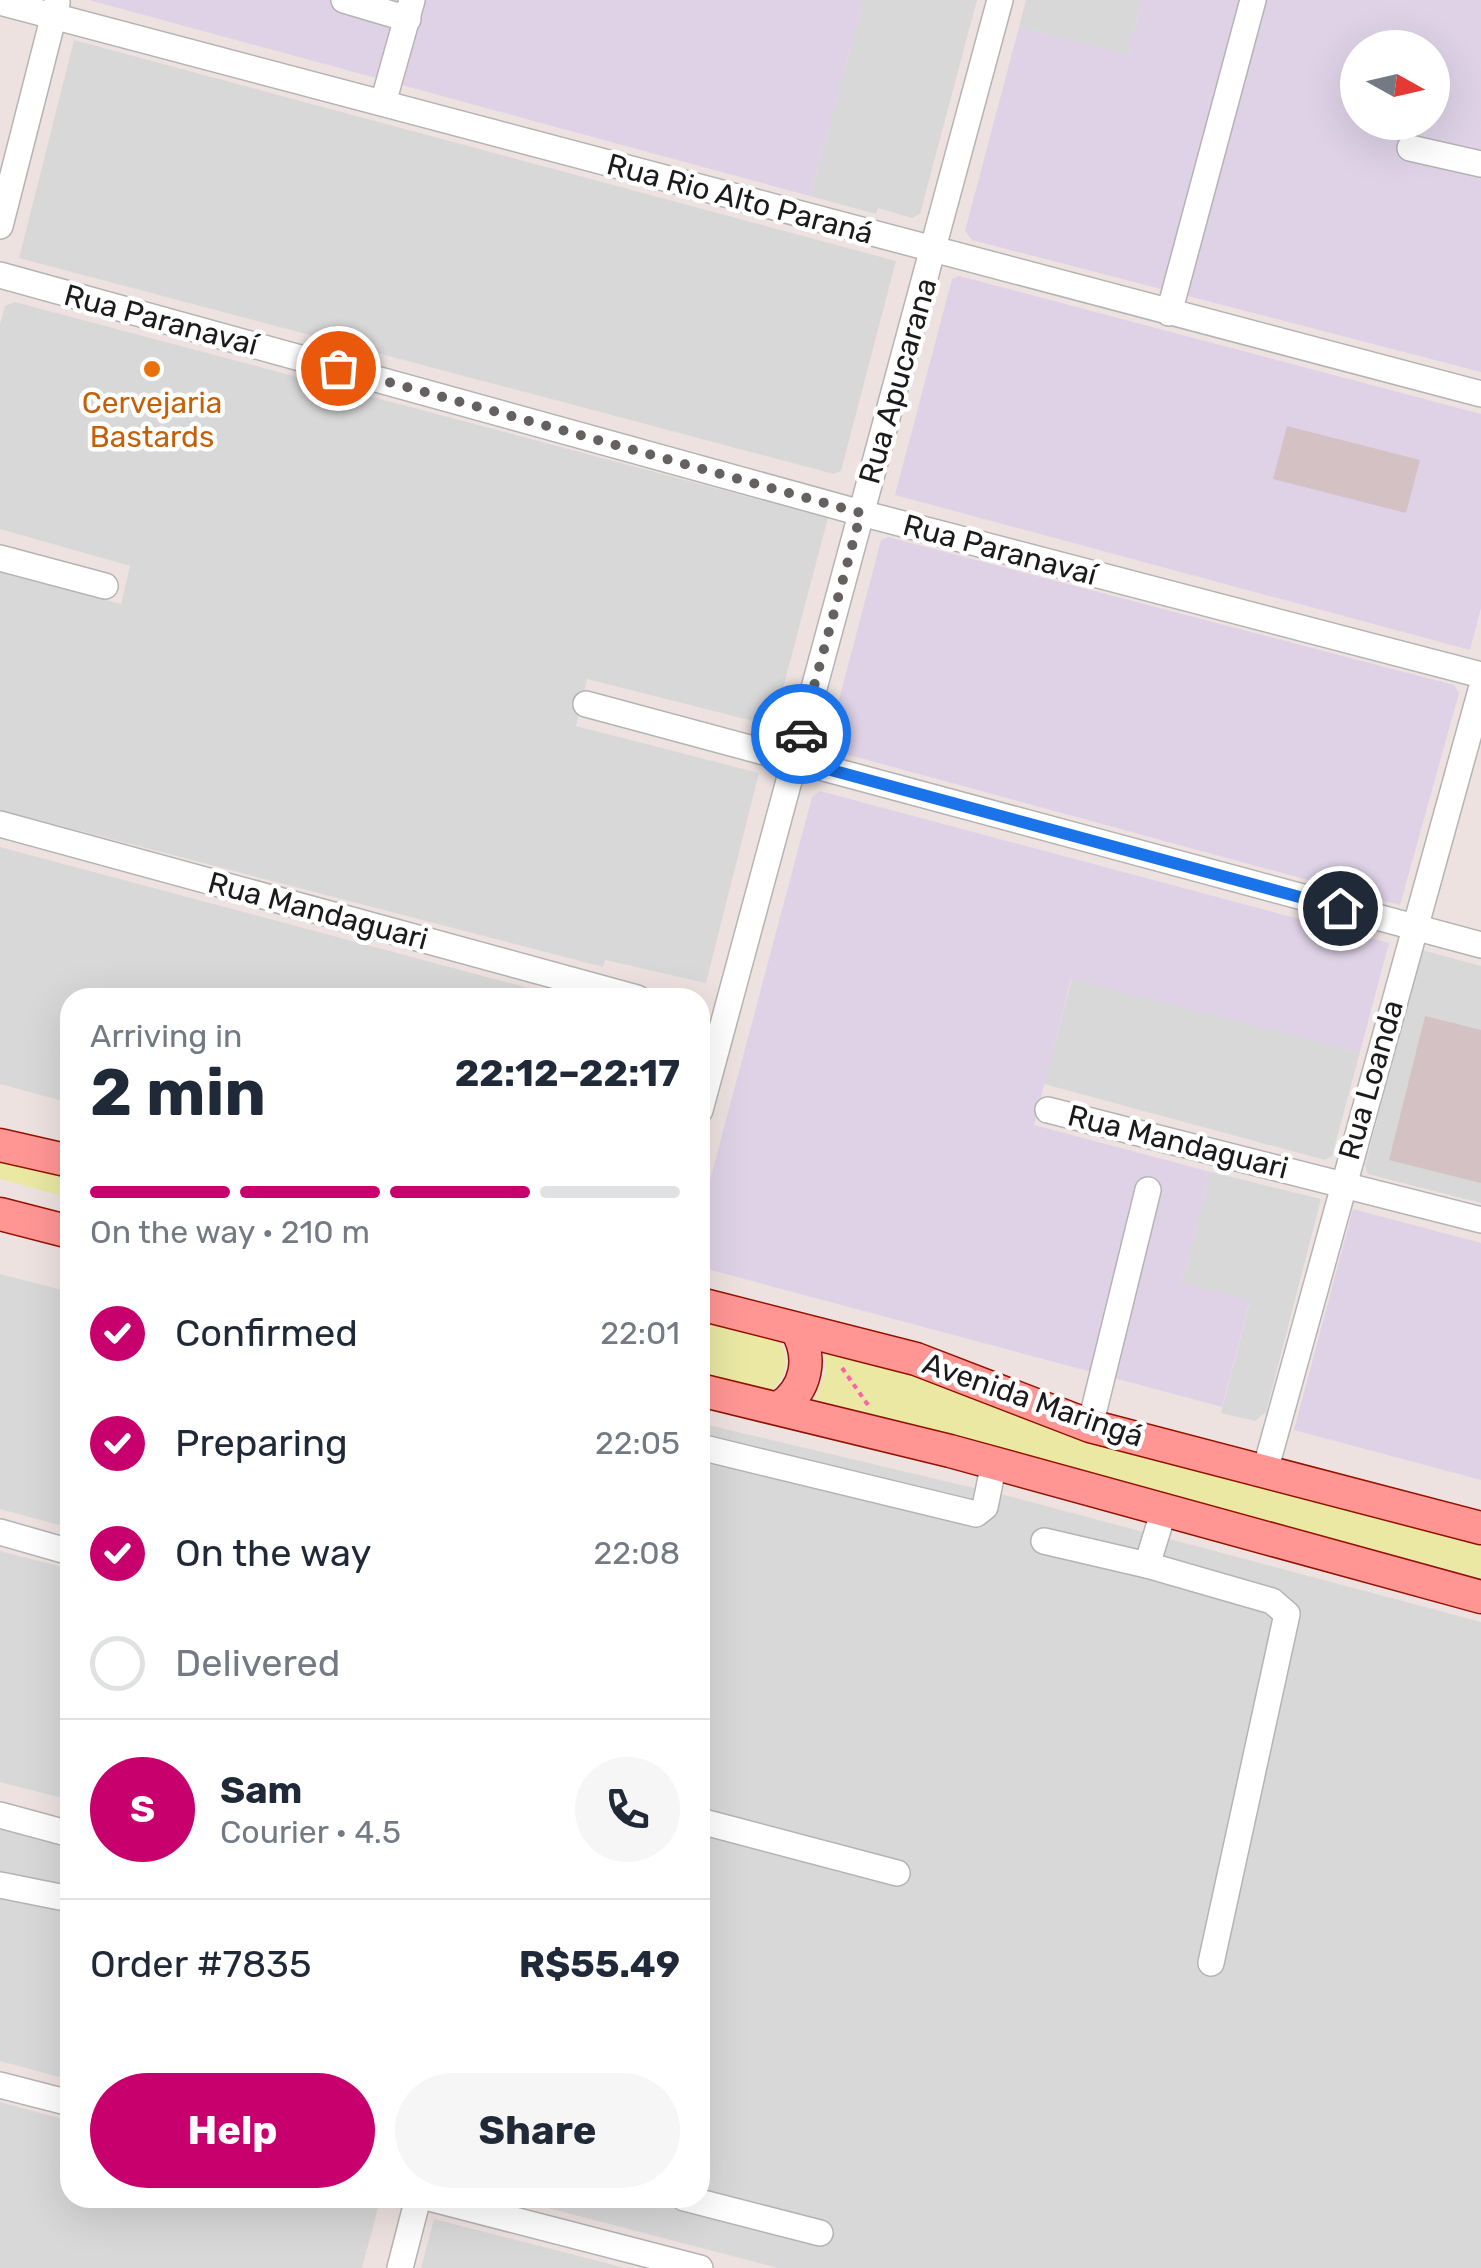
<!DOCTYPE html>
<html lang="en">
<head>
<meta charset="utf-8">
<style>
	body { margin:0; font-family:Rubik,sans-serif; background:#f6f6f7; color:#1f2937; height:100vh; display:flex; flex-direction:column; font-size:38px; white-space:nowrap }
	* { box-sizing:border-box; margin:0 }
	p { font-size:32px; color:#747a83 }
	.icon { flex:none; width:55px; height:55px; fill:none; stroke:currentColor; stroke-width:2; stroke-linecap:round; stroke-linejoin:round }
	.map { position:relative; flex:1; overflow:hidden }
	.drawer { position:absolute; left:60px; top:988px; width:650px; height:1220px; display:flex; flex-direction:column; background:#fff; border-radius:30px; box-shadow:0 10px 40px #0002 }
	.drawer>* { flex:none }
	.needle { width:65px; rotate:98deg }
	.controls { position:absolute; left:1340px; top:30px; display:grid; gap:20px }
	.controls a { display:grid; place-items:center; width:110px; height:110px; border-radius:50%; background:#fff; box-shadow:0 10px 40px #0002; font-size:50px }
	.pin { position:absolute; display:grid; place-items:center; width:85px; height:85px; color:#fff; margin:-42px; border:5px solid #fff; border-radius:50%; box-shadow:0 2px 10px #0007 }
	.courier { position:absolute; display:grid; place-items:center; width:100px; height:100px; margin:-50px; border:8px solid #1a73e8; border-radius:50%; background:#fff; color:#222; box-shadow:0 2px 12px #0007 }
	.headline em { font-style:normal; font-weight:700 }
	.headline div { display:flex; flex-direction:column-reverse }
	.headline { display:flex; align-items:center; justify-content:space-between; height:170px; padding:0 30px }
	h1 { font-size:65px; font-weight:700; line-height:75px }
	.bar { display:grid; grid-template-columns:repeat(4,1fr); gap:15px 10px; align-content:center; height:120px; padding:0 30px }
	.bar i { height:12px; border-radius:8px; background:#e0e1e3 }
	.bar .on { background:#c7006d }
	.bar p { grid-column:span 4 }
	.line { display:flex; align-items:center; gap:25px; padding:0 30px; border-top:2px solid #e0e1e3 }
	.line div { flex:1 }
	.round { display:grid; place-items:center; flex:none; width:105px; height:105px; border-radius:52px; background:#f6f6f7 }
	ol { padding:0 30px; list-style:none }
	li { display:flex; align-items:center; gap:30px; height:110px }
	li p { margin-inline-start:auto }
	li .icon { padding:10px; border-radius:50%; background:#c7006d; color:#fff; stroke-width:4 }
	li:last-child { color:#747a83 }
	li i { width:55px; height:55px; border:5px solid #e0e1e3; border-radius:50% }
	.action { display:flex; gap:20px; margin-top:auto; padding:20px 30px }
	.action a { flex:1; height:115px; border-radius:60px; background:#c7006d; color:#fff; font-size:40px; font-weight:700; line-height:115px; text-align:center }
	.action a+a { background:#f6f6f7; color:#1f2937 }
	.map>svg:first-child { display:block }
</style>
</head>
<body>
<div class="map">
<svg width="1481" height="2268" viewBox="0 0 1481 2268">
	<rect width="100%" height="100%" fill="#ede2e0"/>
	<g fill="#d9d8d9">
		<polygon points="863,0 977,0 920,214 912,218 878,208 876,214 810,196"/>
		<polygon points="1026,0 1142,0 1128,55 1019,27"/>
		<polygon points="74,40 896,261 841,471 834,474 19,258"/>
		<polygon points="15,302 828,518 773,726 587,679 576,726 759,773 706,983 605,960 603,967 0,810 0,572 121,604 130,566 0,529 0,324 5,306"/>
		<polygon points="0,847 382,949 562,997 70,998 70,1103 0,1084"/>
		<polygon points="1422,950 1481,966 1481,1203 1368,1174 1365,1166"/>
		<polygon points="1072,978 1360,1052 1332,1156 1325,1160 1044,1084"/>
		<polygon points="1211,1172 1321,1199 1266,1412 1255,1421 1221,1413 1250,1301 1181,1283"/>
		<polygon points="0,1274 70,1292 70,1528 0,1509"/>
		<polygon points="700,1423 1012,1497 1481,1622 1481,2268 778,2268 509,2198 700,2198"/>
		<polygon points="0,1551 70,1569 70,1800 0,1782"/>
		<polygon points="0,1827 70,1846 70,2080 0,2061"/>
		<polygon points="0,2102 70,2121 70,2198 372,2201 378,2208 362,2268 0,2268"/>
		<polygon points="434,2219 614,2265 624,2268 421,2268"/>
	</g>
	<g fill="#dfd2e7" fill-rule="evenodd">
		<polygon points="89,0 863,0 810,196"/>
		<path d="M 1142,0 L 1481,0 L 1481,372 L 972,240 L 965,231 L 1019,27 L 1128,55 ZM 1358,48 L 1432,48 L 1432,122 L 1358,122 Z"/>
		<polygon points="959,276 1481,414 1481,608 1470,650 895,495 952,279"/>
		<polygon points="888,537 1454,685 1459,693 1400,905 838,752 847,718 835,715 881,540"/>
		<polygon points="820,791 1389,943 1360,1052 1071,979 1034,1125 1211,1172 1181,1283 1250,1300 1222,1407 700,1267 700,1218 812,797"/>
		<polygon points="1353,1209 1481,1243 1481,1480 1294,1430"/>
	</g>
	<g fill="#eae8a3">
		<polygon points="0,1158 70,1174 70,1198 0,1179"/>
		<path d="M 700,1317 L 779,1338 C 791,1359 787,1378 768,1393 L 700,1375 Z"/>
		<polygon points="824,1350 1481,1542 1481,1578 815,1399 826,1370"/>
	</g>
	<g fill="#d4c1c3">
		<polygon points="1287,426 1420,460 1406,513 1273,479"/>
		<polygon points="1425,1016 1481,1030 1481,1183 1389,1160"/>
	</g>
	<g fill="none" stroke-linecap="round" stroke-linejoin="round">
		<defs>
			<g id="minor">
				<polyline points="344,0 408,19"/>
				<polyline points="0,2 1481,394"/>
				<polyline points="383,103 412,0"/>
				<polyline points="1410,148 1481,164"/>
				<polyline points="0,226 57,3"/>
				<polyline points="0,275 861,513 1481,675"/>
				<polyline points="1169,313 1253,0"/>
				<polyline points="0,558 105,586"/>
				<polyline points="586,704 1481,945"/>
				<polyline points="0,824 637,998"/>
				<polyline points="700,1110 1000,0"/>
				<polyline points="1048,1110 1481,1220"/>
				<polyline points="1090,1426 1148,1190"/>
				<polyline points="700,1447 976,1514 985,1507 994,1463"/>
				<polyline points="1265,1471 1481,690"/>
				<polyline points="1164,1510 1147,1565 1272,1601 1287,1614 1211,1963"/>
				<polyline points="0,1532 70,1552"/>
				<polyline points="1044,1541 1147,1565"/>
				<polyline points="0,1815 70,1834"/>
				<polyline points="700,1821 897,1873"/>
				<polyline points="0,1885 70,1899"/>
				<polyline points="0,2085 70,2103"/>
				<polyline points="429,2198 700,2268"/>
				<polyline points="684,2198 820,2233"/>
				<polyline points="400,2268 418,2198"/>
			</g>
			<g id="major">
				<polyline points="0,1145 70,1161"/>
				<polyline points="0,1214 70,1232"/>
				<polyline points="700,1304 916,1359 1090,1426 1481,1528"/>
				<polyline points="700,1390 950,1451 1481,1597"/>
				<path d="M 779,1408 C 807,1390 813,1357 796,1329"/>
			</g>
		</defs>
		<use href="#minor" stroke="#b4b4b4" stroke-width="28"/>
		<use href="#major" stroke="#931200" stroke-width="35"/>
		<polyline stroke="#fe61a7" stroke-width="4" stroke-dasharray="5 5" stroke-linecap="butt" points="842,1368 868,1405"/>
		<use href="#minor" stroke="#fff" stroke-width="25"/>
		<use href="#major" stroke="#ff9694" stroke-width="32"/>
	</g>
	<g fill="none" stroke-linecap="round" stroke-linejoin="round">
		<polyline stroke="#646160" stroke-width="10" stroke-dasharray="0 18" points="338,368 861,513 801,734"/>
		<polyline stroke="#1a73e8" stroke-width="12" points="801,734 794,760 1340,908"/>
	</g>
	<circle fill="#e8710a" stroke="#fff" stroke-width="4" cx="152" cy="369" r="10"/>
	<g text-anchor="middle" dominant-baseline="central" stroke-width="9" stroke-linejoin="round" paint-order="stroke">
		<g font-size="30" fill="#1b1b1b" stroke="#fff">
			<text transform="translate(740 199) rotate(15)">Rua Rio Alto Paraná</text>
			<text transform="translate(161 320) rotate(15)">Rua Paranavaí</text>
			<text transform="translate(898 381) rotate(-74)">Rua Apucarana</text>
			<text transform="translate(1000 550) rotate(15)">Rua Paranavaí</text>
			<text transform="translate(318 911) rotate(15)">Rua Mandaguari</text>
			<text transform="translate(1371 1080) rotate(-74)">Rua Loanda</text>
			<text transform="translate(1178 1142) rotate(14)">Rua Mandaguari</text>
			<text transform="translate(1033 1400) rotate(19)">Avenida Maringá</text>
		</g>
		<g font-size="30" fill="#c56008" stroke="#fff">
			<text x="152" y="403">Cervejaria<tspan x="152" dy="34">Bastards</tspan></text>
		</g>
	</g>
</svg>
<div class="controls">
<a><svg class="needle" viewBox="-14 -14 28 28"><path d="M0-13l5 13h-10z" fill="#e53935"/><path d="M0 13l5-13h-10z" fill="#747a83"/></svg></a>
</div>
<div class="pin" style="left:338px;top:368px;background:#ea580c"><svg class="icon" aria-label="bag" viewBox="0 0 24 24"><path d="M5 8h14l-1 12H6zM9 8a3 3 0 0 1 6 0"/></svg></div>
<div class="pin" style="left:1340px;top:908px;background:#1f2937"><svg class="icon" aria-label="home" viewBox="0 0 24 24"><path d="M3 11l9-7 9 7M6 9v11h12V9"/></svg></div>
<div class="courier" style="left:801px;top:734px"><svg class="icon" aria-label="car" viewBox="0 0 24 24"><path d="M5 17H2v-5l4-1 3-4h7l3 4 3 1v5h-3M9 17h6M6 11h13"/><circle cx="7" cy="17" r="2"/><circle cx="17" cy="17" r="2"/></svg></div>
<section class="drawer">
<div class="headline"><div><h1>2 min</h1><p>Arriving in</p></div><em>22:12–22:17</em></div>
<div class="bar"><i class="on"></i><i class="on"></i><i class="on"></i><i></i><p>On the way · 210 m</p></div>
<ol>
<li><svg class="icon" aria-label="check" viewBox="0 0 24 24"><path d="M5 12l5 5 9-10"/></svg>Confirmed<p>22:01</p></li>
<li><svg class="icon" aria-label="check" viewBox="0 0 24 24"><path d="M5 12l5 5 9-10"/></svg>Preparing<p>22:05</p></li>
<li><svg class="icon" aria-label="check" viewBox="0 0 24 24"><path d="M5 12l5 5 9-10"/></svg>On the way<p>22:08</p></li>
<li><i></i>Delivered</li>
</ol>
<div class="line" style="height:180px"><b class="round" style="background:#c7006d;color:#fff">S</b><div><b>Sam</b><p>Courier · 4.5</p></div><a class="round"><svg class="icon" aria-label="phone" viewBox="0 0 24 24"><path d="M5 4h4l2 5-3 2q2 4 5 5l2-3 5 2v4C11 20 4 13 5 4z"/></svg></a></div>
<div class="line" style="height:130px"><div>Order #7835</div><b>R$55.49</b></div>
<div class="action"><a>Help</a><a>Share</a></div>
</section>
</div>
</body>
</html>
